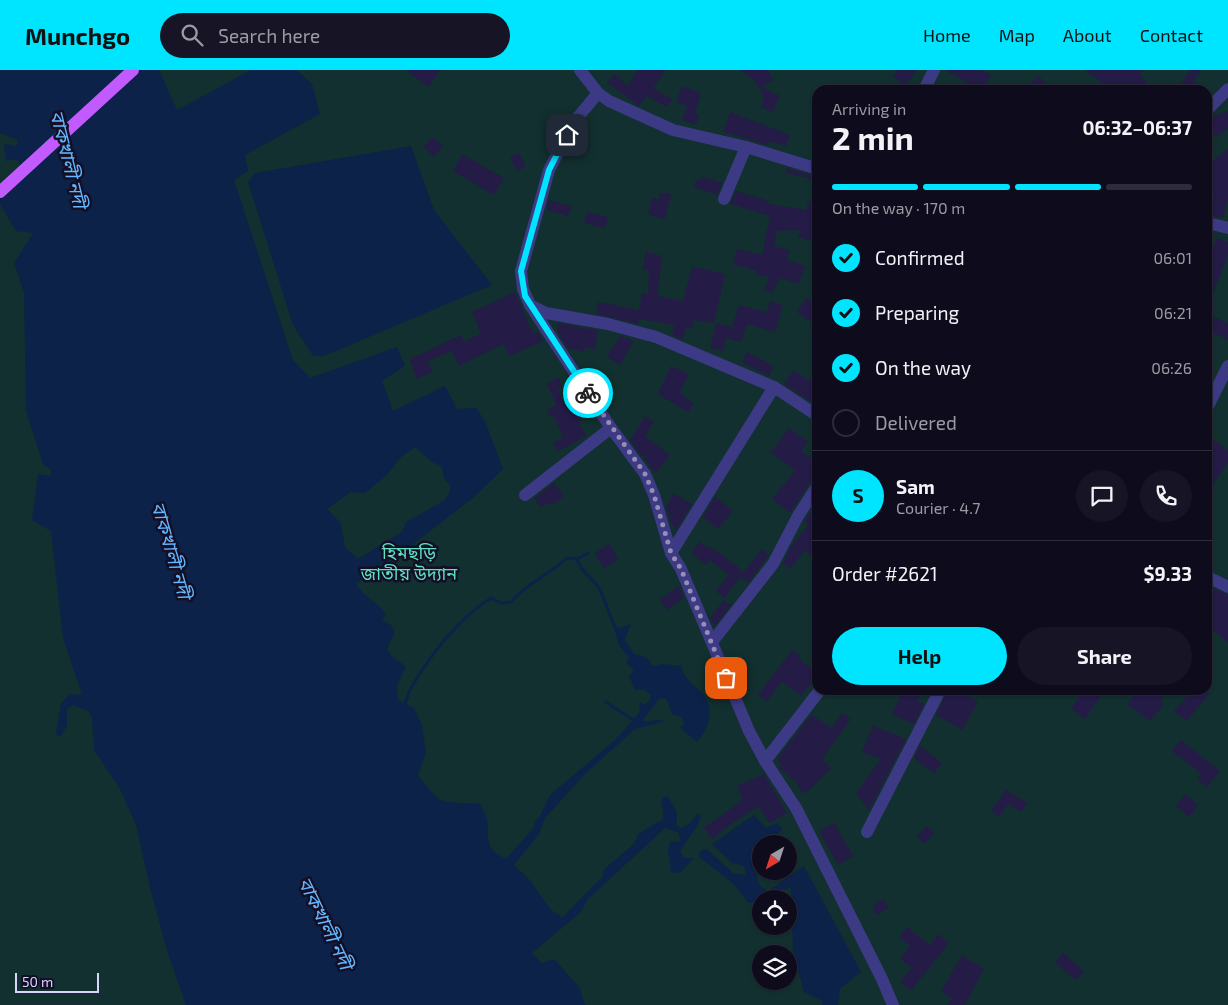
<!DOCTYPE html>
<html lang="en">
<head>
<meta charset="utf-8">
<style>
	body { margin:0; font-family:"Exo 2","Noto Sans Bengali",sans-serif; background:#171425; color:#f1f3f6; height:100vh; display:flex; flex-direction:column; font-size:19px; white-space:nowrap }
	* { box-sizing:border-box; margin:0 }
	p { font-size:16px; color:#9b9ba3 }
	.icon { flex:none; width:28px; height:28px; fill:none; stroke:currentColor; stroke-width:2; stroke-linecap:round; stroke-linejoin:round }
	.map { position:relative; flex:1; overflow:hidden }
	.side { position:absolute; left:812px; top:15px; width:400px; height:610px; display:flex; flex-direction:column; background:#0e0b1c; border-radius:15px; box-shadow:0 1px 4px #0004,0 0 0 1px #2e2b3b }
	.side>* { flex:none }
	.needle { width:32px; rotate:219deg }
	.controls { position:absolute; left:752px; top:765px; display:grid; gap:10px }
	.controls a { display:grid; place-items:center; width:45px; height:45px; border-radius:50%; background:#0e0b1c; box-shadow:0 1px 4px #0004,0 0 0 1px #2e2b3b; font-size:25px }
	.scale { position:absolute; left:15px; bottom:12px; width:84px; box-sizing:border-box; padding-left:5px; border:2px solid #d9d4ff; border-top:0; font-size:14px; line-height:18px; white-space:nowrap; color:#d9d4ff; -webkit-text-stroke:4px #130f26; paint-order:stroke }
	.pin { position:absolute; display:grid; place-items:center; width:42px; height:42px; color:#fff; margin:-21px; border-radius:10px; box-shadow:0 2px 8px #0006 }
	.courier { position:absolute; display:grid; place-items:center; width:50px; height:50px; margin:-25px; border:4px solid #00e5ff; border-radius:50%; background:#fff; color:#222; box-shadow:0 1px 6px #0007 }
	.headline em { font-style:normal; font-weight:700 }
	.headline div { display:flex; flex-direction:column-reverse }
	.headline { display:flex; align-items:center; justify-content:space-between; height:85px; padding:0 20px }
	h1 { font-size:32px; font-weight:700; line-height:38px }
	.bar { display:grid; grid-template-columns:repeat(4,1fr); gap:8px 5px; align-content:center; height:60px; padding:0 20px }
	.bar i { height:6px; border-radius:4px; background:#2e2b3b }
	.bar .current { background:#00e5ff }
	.bar p { grid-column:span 4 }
	.line { display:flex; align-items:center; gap:12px; padding:0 20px; border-top:1px solid #2e2b3b }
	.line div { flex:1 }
	.round { display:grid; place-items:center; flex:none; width:52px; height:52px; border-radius:26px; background:#171425 }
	ol { padding:0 20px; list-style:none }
	li { display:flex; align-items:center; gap:15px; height:55px }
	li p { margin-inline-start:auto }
	li .icon { padding:5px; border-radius:50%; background:#00e5ff; color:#111; stroke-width:4 }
	li:last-child { color:#9b9ba3 }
	li i { width:28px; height:28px; border:2px solid #2e2b3b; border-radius:50% }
	.primary-button { display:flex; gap:10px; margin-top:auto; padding:10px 20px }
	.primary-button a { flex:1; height:58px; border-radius:30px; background:#00e5ff; color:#111; font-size:20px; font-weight:700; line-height:58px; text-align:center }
	.primary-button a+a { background:#171425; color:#f1f3f6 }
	header { display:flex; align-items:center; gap:30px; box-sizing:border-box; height:70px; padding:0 25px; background:#00e5ff; color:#111 }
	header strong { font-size:24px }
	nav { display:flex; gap:28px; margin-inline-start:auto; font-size:18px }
	.search { width:350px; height:45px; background:#171425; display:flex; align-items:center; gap:12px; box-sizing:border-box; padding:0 18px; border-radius:28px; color:#9b9ba3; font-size:19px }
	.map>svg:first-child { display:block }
</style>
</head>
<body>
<header>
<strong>Munchgo</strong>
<div class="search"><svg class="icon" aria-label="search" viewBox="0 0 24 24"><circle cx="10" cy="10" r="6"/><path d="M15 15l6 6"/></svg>Search here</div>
<nav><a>Home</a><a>Map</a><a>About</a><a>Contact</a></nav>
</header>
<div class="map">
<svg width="1228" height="935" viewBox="0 0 1228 935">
	<rect width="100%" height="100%" fill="#130f26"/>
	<path fill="#12302f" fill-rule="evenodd" d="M 0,0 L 1228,0 L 1228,935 L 0,935 ZM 818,20 L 1208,20 L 1208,620 L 818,620 ZM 761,774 L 789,774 L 789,801 L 761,801 ZM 761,829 L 789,829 L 789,856 L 761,856 ZM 761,884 L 789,884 L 789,911 L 761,911 Z"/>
	<g fill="#0c2248" fill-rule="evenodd">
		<path d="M 0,0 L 159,0 L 177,40 L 251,0 L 297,0 L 312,14 L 320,44 L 245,85 L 248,101 L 234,110 L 293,290 L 310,308 L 397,277 L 405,296 L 382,311 L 393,341 L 445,316 L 457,339 L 476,338 L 485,351 L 503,399 L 474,427 L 393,490 L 366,500 L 367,507 L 356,514 C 364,528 378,531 386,545 L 382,550 L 390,554 L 395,562 L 387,579 L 392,587 L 406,596 L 397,616 L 398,630 L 414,638 L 422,655 L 426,682 L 418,705 C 442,738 443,731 480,734 C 482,739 486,744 487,749 C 490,771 483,777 506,789 L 534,757 L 535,751 L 541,744 L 550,725 L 615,670 L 640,642 L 639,632 L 645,635 L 650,630 L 651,625 L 644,620 L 635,620 L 629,606 L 634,600 L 626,593 L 629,588 L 619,575 L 613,555 L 619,558 L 631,554 L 625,570 L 634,584 L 646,587 L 653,596 L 663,594 L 681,596 C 685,609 690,612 700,621 C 716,637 710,657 697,672 L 680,658 L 684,655 L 682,647 L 672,644 L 666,628 L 659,629 L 643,650 L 646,652 L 657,650 L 666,651 L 635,659 L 586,703 L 545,748 L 539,764 L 514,795 L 529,809 L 551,840 L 561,846 L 561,849 L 603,806 L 604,799 L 634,774 L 638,764 L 663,749 C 665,741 660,736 662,728 L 667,726 C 675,738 679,740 676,755 L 681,758 L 690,753 L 698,743 L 701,746 L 697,756 L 680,781 L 684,788 L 694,788 L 680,803 L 671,802 L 668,780 L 670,771 L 681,772 L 678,762 L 665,758 L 587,830 L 581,842 L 532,883 L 542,893 L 554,889 L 580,918 L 583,931 L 586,935 L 186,935 L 167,881 L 150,818 L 136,755 L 120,719 L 94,680 L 92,647 L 88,641 L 73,635 L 67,639 L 67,656 L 60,667 L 56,664 L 61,633 L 70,624 L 82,625 L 63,568 L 51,461 L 32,450 L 38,404 L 51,406 L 51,400 L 43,394 L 26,341 L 24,223 L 14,193 L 33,163 L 16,161 L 0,134 L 0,117 L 22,109 L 18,89 L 6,91 L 4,74 L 16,76 L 18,70 L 0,63 ZM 415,377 L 431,391 L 442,397 L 444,409 L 450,415 L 450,422 L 445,430 L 406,452 L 402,462 L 358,489 L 345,477 L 341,453 L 327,439 L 351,422 L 365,423 L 387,405 L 400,388 Z"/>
		<polygon points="411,76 434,140 492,215 324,286 313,286 293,255 248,112 255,103"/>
		<polygon points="754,745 766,758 777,753 783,760 769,769 770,774 761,774 761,801 756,806 760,816 768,821 804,796 861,902 840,919 838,935 822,935 823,931 804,922 793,881 791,818 779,820 772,829 761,829 761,833 748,833 735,815 699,787 700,781 707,779 733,803 746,805 744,796 732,793 712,774"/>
	</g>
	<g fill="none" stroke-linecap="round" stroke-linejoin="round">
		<g stroke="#0c2248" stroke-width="3">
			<polyline points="577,489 588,483"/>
			<polyline points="606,632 636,652"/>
			<path d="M 404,636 C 407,630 408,623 411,618 C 430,585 459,548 491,528 L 501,533 L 511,532 C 527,513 549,505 567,488 L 577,489 C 580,501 592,507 599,518 C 606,531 609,545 616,559"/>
		</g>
	</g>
	<g fill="#241b47">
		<polygon points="406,0 441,0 428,17"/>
		<polygon points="638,0 666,0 653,18 672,29 667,37 647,26 639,36 607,13 614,4 627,15"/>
		<polygon points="740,0 768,0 773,10 761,17 780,26 772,42 761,37 764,28 756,12"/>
		<polygon points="898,0 917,0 905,16 893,6"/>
		<polygon points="945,0 981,0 991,5 982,20 963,20 968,13"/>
		<polygon points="1085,0 1143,0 1139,5 1147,11 1139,20 1112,20"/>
		<polygon points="1191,0 1202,0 1193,11 1197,14 1192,20 1175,20"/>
		<polygon points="1038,6 1055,20 1026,20"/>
		<polygon points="682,16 701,23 695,43 699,45 696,55 682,50 687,36 676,32"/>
		<polygon points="1228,41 1228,58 1217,67 1208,58 1208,48"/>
		<polygon points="730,42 790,65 786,76 769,71 768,75 723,62"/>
		<polygon points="433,67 443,76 434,87 423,77"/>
		<polygon points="1228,79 1228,129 1223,148 1209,145 1214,122 1208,118 1208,94"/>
		<polygon points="518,83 526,96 518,101 510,88"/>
		<polygon points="462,84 504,108 494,125 453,101"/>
		<polygon points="786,98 818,107 818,110 786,103"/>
		<polygon points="702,107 722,113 717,125 694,117 696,110 700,111"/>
		<polygon points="818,113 818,173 798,167 800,160 776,161 774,176 790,180 787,190 805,196 799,214 780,208 772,223 764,219 770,207 756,205 757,201 733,194 737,179 762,185 770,146 730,134 736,121 769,131 768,134 806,140"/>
		<polygon points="659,123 671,124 665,149 648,144 652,128 659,130"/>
		<polygon points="549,130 571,136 568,146 547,140"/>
		<polygon points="587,142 608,147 605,158 584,153"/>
		<polygon points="1217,168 1228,172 1228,185 1208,236 1208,192"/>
		<polygon points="646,182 662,186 657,226 683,231 692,197 725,204 714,253 694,250 692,259 686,257 683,270 672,265 674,255 639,249 638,254 596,244 598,232 639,240 642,223 648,224 649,200 643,199"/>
		<polygon points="515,222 533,264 538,262 543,271 509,286 504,274 459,296 452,281 428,291 432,302 417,309 410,289 461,265 464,271 481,264 472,242"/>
		<polygon points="806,228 818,236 818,243 811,252 797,242"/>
		<polygon points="770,231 783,235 775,262 747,254 741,272 726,268 723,281 710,278 716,253 732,257 739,235 767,242"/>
		<polygon points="1213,246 1228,254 1228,270 1208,260"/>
		<polygon points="558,253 598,261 595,279 585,277 584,282 568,278 557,261"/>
		<polygon points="620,266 634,271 620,295 607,287"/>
		<polygon points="747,282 774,296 769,306 742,292"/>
		<polygon points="671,296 689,304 680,323 694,334 688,342 658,324"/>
		<polygon points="818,298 818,329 814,334 784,314 794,300 809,311"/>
		<polygon points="559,308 562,317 557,319 568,341 577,338 582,349 578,351 586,366 558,381 553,373 563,368 554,346 551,347 547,340 556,335 547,313"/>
		<polygon points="645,346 654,352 645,366 670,385 656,403 644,389 646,387 639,383 630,370"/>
		<polygon points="789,358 808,372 801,381 818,394 818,407 811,411 790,443 772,429 795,401 771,382"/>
		<polygon points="1208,367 1228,380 1228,392 1208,422"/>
		<polygon points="554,413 564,426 552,435 550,432 540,437 535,428"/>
		<polygon points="674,423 692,434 676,460 671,453 666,436"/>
		<polygon points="715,427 733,441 718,459 703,447"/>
		<polygon points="818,431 818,490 805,480 790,499 783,493 790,478 808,455 804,452"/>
		<polygon points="700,472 708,478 710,477 718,482 744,502 762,479 769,485 748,513 740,507 724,528 716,521 729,505 710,490 706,495 691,483"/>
		<polygon points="609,474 618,489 604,498 595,483"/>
		<polygon points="678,516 684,528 667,540 660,530"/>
		<polygon points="1208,516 1228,525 1228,573 1208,556"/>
		<polygon points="724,530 731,535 715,556 710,548"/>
		<polygon points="792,580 801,587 799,589 818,604 818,612 814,614 812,612 801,626 782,611 767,631 758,625"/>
		<polygon points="903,620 922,620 917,631 924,634 914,654 892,645"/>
		<polygon points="948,620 957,620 978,632 962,660 936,645"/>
		<polygon points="1085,620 1105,620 1085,649 1071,638"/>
		<polygon points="1138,620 1169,620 1160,631 1164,634 1150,651 1127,634"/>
		<polygon points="1192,620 1204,620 1209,624 1187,651 1174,641"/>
		<polygon points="842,643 851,649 822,689 831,698 805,724 797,716 799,714 779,698 781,695 778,688 810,647 813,645 832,659"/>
		<polygon points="873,656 906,669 869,740 856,723 881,689 862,682"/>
		<polygon points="1181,670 1220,701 1207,717 1197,709 1201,704 1172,681"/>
		<polygon points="920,676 942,693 934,703 914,688"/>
		<polygon points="764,704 787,743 769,753 759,736 728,756 712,769 704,758 743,730 737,716"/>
		<polygon points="1006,720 1027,733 1021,742 1008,734 999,747 991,741"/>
		<polygon points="1185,724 1198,735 1189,747 1176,736"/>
		<polygon points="834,753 853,786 838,795 819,761"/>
		<polygon points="926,756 934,762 925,774 917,767"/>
		<polygon points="883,829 889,838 877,845 872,836"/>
		<polygon points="907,857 930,875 938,864 949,873 911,921 900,912 912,898 900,889 910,876 899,867"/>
		<polygon points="1063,883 1084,901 1076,910 1055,893"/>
		<polygon points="962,885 984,899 965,935 947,935 952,928 941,921"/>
	</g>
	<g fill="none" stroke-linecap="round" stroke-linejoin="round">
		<g stroke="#3d3a85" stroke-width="12">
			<polyline points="580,0 598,23 609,31 673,60 746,77 818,99"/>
			<polyline points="924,20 934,0"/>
			<polyline points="598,23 574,52 549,100 521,201 523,219 530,235 546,243 608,254 656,267 774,317 818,346"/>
			<polyline points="1208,39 1228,19"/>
			<polyline points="724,129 746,77"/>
			<polyline points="1208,153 1228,158"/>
			<polyline points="530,235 611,358 645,404 654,425 671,483 681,499 749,661 765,691 796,738 882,909 893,935"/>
			<polyline points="1208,336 1228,296"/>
			<polyline points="525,425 611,358"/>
			<polyline points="671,483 774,317"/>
			<polyline points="1208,507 1228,517"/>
			<polyline points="712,572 773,494 798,446 818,415"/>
			<polyline points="765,691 820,620"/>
			<polyline points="867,762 940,620"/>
		</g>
		<polyline stroke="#c25bff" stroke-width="12" points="0,122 133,0"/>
	</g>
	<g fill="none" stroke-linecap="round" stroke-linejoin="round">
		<polyline stroke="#948fb3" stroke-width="5" stroke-dasharray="0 9" points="588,323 645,404 654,425 671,483 681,499 726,608"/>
		<polyline stroke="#00e5ff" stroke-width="6" points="567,65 549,100 521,201 525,226 588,323"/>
	</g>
	<g text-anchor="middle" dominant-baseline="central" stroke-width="5" stroke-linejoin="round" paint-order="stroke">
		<g font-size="18" fill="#5fe0c0" stroke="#130f26">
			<text x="409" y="482">হিমছড়ি<tspan x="409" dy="21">জাতীয় উদ্যান</tspan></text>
		</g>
		<g font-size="19" font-style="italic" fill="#62b6ff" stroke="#130f26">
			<text transform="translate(69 89) rotate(76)">বাকখালী নদী</text>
			<text transform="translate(172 480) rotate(74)">বাকখালী নদী</text>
			<text transform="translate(326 853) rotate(64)">বাকখালী নদী</text>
		</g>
	</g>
</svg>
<div class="controls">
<a><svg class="needle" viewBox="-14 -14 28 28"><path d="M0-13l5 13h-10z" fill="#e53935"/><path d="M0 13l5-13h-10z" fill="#9b9ba3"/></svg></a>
<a><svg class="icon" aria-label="locate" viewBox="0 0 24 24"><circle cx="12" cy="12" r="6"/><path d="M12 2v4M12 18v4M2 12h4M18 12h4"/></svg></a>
<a><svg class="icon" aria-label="layers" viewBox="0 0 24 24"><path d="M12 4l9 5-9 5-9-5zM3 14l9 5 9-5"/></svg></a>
</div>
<div class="scale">50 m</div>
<div class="pin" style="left:726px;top:608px;background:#ea580c"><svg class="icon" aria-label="bag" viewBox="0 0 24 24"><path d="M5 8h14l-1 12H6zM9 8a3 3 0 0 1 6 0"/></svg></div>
<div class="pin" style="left:567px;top:65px;background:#1f2937"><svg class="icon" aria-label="home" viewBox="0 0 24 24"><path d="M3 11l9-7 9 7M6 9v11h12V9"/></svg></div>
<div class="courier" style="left:588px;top:323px"><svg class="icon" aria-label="bike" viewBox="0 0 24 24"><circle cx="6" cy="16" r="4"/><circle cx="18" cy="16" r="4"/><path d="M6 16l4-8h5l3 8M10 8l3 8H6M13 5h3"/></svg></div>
<section class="side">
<div class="headline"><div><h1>2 min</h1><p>Arriving in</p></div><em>06:32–06:37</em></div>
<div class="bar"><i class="current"></i><i class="current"></i><i class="current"></i><i></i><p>On the way · 170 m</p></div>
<ol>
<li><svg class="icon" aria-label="check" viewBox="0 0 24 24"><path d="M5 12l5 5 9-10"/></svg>Confirmed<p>06:01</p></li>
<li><svg class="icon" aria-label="check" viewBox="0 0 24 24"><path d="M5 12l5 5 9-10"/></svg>Preparing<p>06:21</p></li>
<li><svg class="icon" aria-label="check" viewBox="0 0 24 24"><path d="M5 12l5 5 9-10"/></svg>On the way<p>06:26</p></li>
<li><i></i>Delivered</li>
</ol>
<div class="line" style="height:90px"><b class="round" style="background:#00e5ff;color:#111">S</b><div><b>Sam</b><p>Courier · 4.7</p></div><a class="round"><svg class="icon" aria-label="chat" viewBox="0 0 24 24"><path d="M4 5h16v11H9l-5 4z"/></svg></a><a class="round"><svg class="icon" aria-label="phone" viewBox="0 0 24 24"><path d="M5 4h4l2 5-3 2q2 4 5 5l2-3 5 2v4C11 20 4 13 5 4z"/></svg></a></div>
<div class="line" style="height:65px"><div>Order #2621</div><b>$9.33</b></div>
<div class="primary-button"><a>Help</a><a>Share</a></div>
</section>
</div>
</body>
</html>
